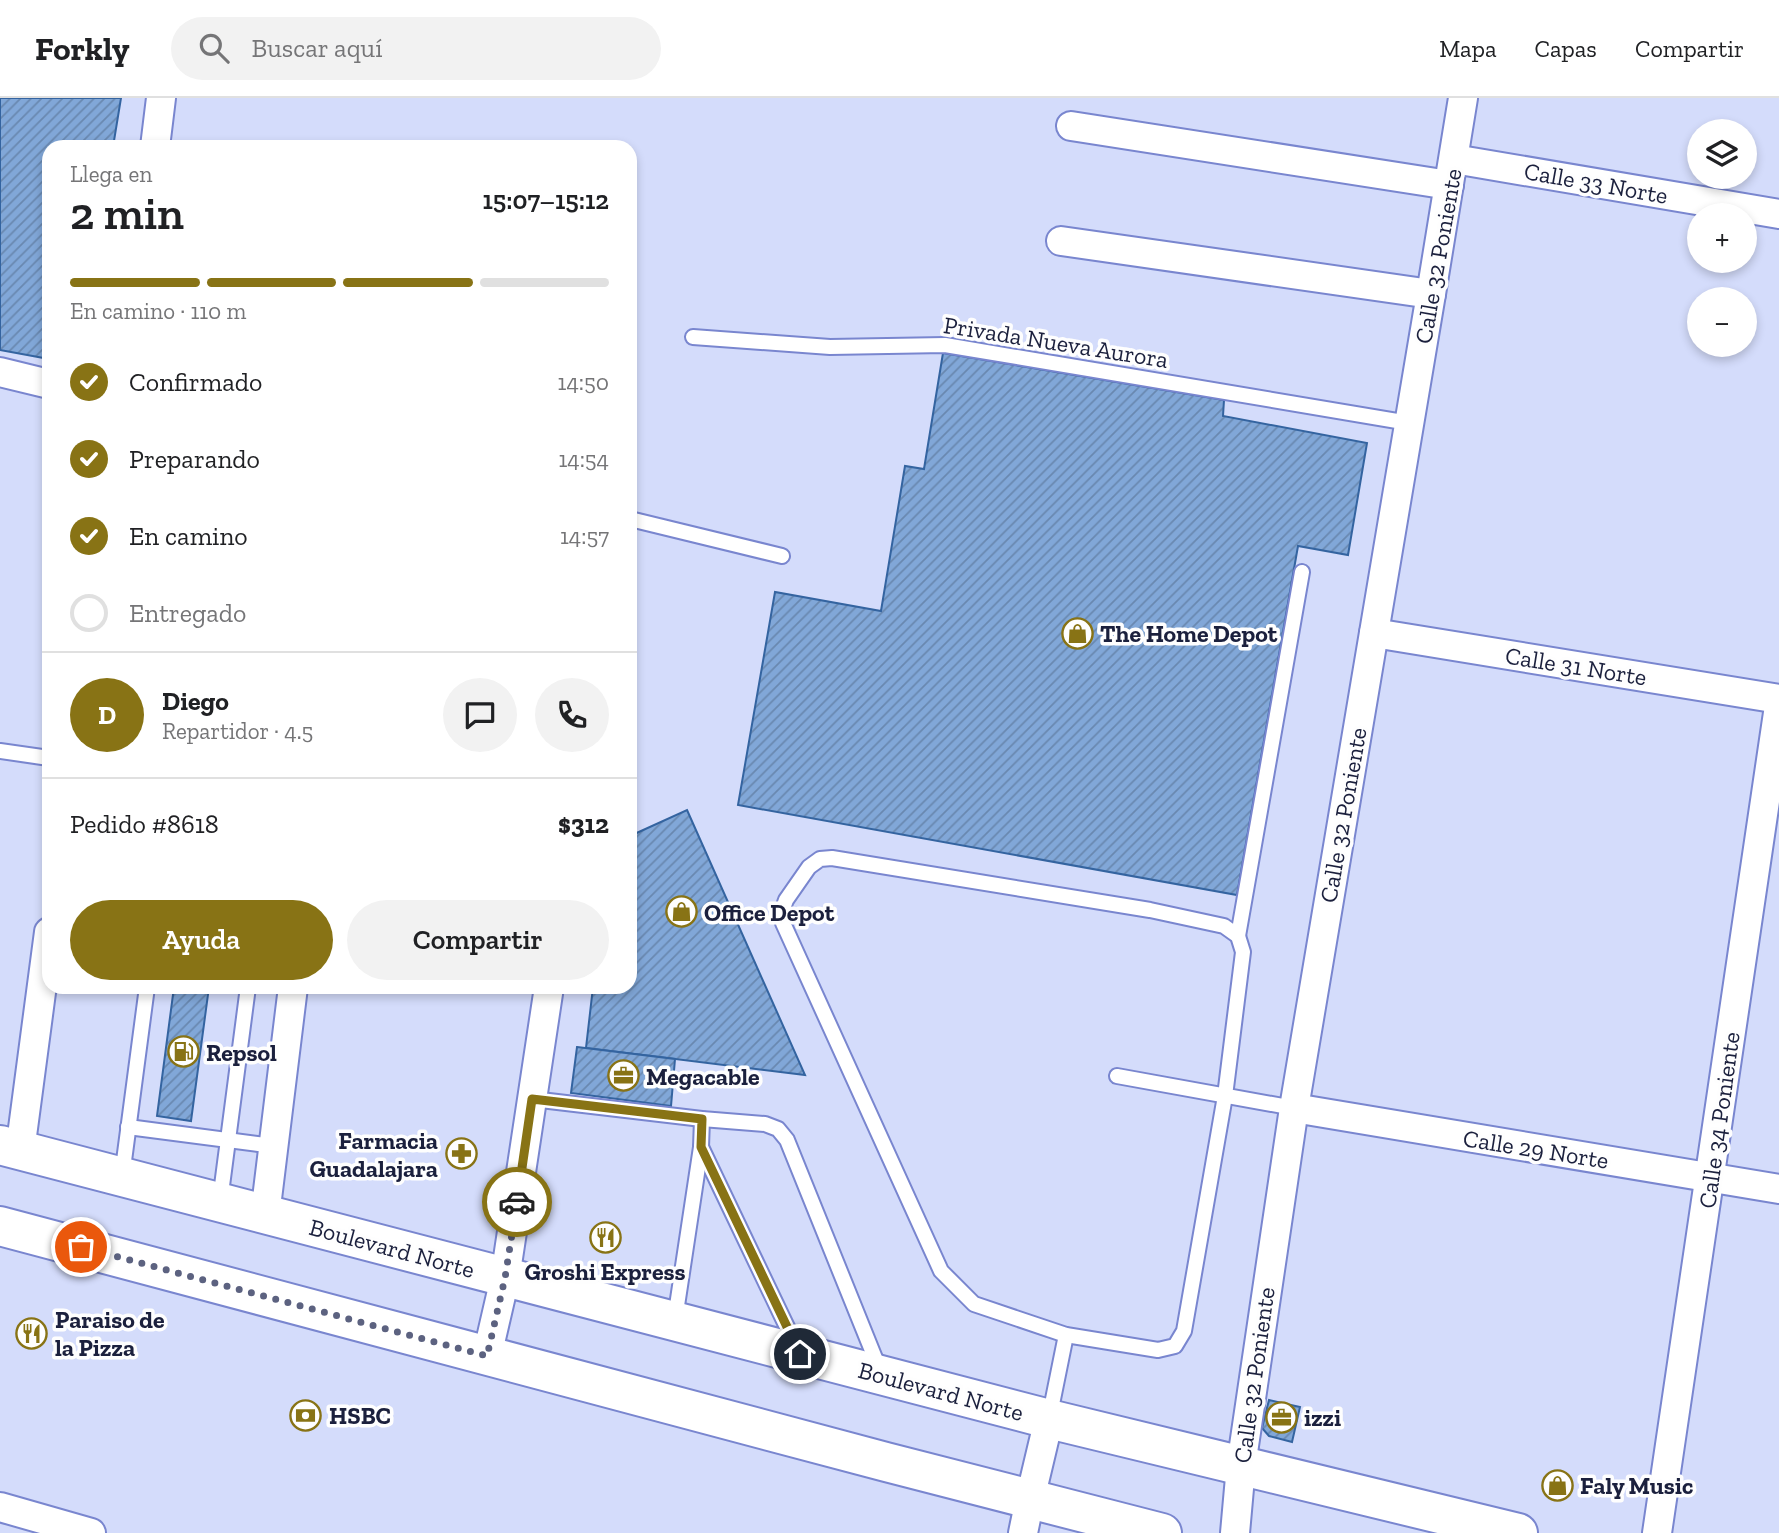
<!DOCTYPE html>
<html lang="es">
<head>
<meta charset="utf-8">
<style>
	body { margin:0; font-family:"Zilla Slab",serif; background:#f2f2f2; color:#202124; height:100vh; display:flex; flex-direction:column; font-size:26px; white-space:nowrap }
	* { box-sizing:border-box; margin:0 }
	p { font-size:23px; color:#757577 }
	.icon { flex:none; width:38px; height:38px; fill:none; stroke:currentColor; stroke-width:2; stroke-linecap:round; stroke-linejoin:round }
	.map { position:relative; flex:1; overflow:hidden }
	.panel { position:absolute; left:42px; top:42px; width:595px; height:854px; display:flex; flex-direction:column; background:#fff; border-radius:21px; box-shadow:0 4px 10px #0003 }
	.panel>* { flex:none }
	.tools { position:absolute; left:1687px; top:21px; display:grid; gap:14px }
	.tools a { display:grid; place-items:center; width:70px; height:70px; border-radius:50%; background:#fff; box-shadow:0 4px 10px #0003; font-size:35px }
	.pin { position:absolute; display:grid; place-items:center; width:60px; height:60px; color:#fff; margin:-30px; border:4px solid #fff; border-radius:50%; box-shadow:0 2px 7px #0007 }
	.courier { position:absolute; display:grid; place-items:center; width:70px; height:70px; margin:-35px; border:5px solid #887315; border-radius:50%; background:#fff; color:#222; box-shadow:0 2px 9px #0007 }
	.headline em { font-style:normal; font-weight:600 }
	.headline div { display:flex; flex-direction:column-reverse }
	.headline { display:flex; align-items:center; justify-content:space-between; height:119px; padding:0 28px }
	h1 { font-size:46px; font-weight:600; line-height:52px }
	.bar { display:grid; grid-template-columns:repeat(4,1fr); gap:10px 7px; align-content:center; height:84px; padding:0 28px }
	.bar i { height:9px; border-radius:5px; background:#e0e0e0 }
	.bar .on { background:#887315 }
	.bar p { grid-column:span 4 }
	.line { display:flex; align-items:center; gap:18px; padding:0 28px; border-top:2px solid #e0e0e0 }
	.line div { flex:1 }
	.round { display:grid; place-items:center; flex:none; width:74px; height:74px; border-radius:37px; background:#f2f2f2 }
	ol { padding:0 28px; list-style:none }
	li { display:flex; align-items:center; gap:21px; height:77px }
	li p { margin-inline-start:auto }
	li .icon { padding:7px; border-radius:50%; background:#887315; color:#fff; stroke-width:4 }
	li:last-child { color:#757577 }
	li i { width:38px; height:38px; border:4px solid #e0e0e0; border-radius:50% }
	.cta { display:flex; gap:14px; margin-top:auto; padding:14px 28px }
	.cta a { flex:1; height:80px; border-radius:42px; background:#887315; color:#fff; font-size:28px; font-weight:600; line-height:80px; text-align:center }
	.cta a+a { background:#f2f2f2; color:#202124 }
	header { display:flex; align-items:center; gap:42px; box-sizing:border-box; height:98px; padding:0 35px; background:#fff; border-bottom:2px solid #e0e0e0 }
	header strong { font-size:33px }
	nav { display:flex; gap:38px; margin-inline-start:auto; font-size:24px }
	.search { width:490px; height:63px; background:#f2f2f2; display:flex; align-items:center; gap:18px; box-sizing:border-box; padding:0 24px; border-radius:38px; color:#757577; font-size:26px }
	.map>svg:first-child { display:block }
</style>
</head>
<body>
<header>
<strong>Forkly</strong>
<div class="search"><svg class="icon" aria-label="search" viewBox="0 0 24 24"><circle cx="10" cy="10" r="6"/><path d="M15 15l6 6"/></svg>Buscar aquí</div>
<nav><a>Mapa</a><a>Capas</a><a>Compartir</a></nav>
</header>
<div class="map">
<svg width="1779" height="1435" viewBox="0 0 1779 1435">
	<defs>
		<pattern id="building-hatch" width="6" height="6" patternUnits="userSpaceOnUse" patternTransform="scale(1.75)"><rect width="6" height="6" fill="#81a7d8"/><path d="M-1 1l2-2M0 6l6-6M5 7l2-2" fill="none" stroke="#6988b0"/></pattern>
	</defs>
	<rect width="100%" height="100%" fill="#d4dcfb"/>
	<g fill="url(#building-hatch)" stroke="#3464a0" stroke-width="2">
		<polygon points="0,0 121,0 113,49 49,49 49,261 0,252"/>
		<polygon points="943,255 1224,302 1223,318 1367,345 1348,457 1298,448 1237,797 738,707 775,494 881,513 905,368 924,371"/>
		<polygon points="687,712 805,977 586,950 593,889 630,889 630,738"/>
		<polygon points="174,889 209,889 191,1023 157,1018"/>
		<polygon points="577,949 675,961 671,1008 571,995"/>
		<polygon points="1269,1302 1300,1309 1292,1344 1269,1338 1262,1330"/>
	</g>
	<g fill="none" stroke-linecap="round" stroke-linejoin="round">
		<defs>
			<g id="service">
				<polyline points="693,239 830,249 945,247 1409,325"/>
				<polyline points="630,421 782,458"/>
				<polyline points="0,653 49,660"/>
				<polygon points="832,760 1150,812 1224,828 1238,838 1243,854 1225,998 1184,1233 1175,1248 1158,1252 1066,1237 974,1206 941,1173 783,825 782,813 786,802 809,769 820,761"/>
				<polyline points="1238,838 1302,474"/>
				<polyline points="1117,978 1294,1010"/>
				<polyline points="532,1001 702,1021 765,1026 778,1031 787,1042 879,1270"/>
				<polyline points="128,1029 273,1048"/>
				<polyline points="701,1049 797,1250"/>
				<polyline points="122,1078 147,889"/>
				<polyline points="220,1103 248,889"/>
				<polyline points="675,1221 701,1049 702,1021"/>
				<polyline points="1049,1321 1066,1237"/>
			</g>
			<g id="minor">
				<polyline points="1071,28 1449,87"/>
				<polyline points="155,49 161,0"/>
				<polyline points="1454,61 1779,116"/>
				<polyline points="1061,143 1431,196"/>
				<polyline points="0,274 49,286"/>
				<polyline points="1374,535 1779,601"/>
				<polyline points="1294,1010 1779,1091"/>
				<polyline points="20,1053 49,834"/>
				<polyline points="265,1117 293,889"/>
				<polyline points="487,1258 505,1180 549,889"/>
				<polyline points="0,1409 91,1435"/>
				<polyline points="1023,1435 1030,1401 1049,1321"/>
				<polyline points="1235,1435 1241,1368 1294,1010 1431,196 1463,0"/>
				<polyline points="1657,1435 1779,608"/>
			</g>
			<g id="primary">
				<polyline points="0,1047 1049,1321 1518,1435"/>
				<polyline points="0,1128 886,1364 1162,1435"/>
			</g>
		</defs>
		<use href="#service" stroke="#7986cf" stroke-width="18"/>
		<use href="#minor" stroke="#7986cf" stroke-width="32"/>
		<use href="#primary" stroke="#7986cf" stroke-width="42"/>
		<use href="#service" stroke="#fff" stroke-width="14"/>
		<use href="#minor" stroke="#fff" stroke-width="28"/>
		<use href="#primary" stroke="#fff" stroke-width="38"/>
	</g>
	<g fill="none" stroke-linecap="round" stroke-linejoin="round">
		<polyline stroke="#5c6280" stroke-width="7" stroke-dasharray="0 12.6" points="81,1149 487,1258 505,1180 517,1104"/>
		<polyline stroke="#887315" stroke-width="9" points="517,1104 532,1001 702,1021 701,1049 800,1256"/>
	</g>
	<defs>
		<symbol id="shop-ring" viewBox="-11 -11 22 22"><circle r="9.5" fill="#fefefe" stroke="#887315" stroke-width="1.5"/><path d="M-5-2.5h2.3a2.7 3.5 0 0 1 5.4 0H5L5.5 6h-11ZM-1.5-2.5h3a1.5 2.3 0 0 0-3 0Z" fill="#887315"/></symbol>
		<symbol id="fuel-ring" viewBox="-11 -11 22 22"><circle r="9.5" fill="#fefefe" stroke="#887315" stroke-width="1.5"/><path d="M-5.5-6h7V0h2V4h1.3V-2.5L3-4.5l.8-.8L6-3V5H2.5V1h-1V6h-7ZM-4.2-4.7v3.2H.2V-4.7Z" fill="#887315"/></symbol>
		<symbol id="office-ring" viewBox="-11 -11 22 22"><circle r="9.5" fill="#fefefe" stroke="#887315" stroke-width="1.5"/><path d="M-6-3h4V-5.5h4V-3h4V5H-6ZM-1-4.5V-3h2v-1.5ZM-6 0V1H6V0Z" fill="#887315"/></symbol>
		<symbol id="pharmacy-ring" viewBox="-11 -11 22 22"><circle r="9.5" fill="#fefefe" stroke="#887315" stroke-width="1.5"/><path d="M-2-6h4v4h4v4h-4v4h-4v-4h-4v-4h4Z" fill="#887315"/></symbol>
		<symbol id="restaurant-ring" viewBox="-11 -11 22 22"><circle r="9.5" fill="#fefefe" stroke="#887315" stroke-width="1.5"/><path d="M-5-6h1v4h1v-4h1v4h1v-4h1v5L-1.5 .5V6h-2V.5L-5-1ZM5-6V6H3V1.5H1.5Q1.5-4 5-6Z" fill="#887315"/></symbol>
		<symbol id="bank-ring" viewBox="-11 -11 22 22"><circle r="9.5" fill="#fefefe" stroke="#887315" stroke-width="1.5"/><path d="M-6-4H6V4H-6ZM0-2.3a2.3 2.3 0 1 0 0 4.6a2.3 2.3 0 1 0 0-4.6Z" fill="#887315"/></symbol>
	</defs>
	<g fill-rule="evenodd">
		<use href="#shop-ring" x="1060" y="518" width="35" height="35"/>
		<use href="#shop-ring" x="664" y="796" width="35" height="35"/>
		<use href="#fuel-ring" x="166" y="936" width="35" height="35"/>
		<use href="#office-ring" x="606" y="960" width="35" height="35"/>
		<use href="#pharmacy-ring" x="444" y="1038" width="35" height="35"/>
		<use href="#restaurant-ring" x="588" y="1122" width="35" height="35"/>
		<use href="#restaurant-ring" x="14" y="1218" width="35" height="35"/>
		<use href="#bank-ring" x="288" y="1300" width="35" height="35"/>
		<use href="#office-ring" x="1264" y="1302" width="35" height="35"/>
		<use href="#shop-ring" x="1540" y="1370" width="35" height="35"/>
	</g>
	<g text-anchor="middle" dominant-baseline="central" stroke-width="7" stroke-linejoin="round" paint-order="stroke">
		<g font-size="24" fill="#1b203d" stroke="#fefefe">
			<text transform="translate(1596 85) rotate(10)">Calle 33 Norte</text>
			<text transform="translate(1438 158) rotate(-80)">Calle 32 Poniente</text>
			<text transform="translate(1056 244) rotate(9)">Privada Nueva Aurora</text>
			<text transform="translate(1576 568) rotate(9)">Calle 31 Norte</text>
			<text transform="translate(1343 717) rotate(-80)">Calle 32 Poniente</text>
			<text transform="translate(1719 1022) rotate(-82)">Calle 34 Poniente</text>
			<text transform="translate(1536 1051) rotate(9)">Calle 29 Norte</text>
			<text transform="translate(392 1150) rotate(15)">Boulevard Norte</text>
			<text transform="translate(1254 1277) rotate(-82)">Calle 32 Poniente</text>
			<text transform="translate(941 1293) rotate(15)">Boulevard Norte</text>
		</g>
		<g font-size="24" font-weight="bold" fill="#1b203d" stroke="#fefefe" text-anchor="start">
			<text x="1100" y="535">The Home Depot</text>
			<text x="704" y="814">Office Depot</text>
			<text x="206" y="954">Repsol</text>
			<text x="646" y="978">Megacable</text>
			<text x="438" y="1042" text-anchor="end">Farmacia<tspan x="438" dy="28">Guadalajara</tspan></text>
			<text x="605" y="1173" text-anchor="middle">Groshi Express</text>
			<text x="55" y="1221">Paraiso de<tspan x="55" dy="28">la Pizza</tspan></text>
			<text x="329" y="1317">HSBC</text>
			<text x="1304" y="1319">izzi</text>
			<text x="1580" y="1387">Faly Music</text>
		</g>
	</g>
</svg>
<div class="tools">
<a><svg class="icon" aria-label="layers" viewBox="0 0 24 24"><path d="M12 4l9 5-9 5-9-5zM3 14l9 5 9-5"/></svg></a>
<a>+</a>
<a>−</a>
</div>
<div class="pin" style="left:81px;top:1149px;background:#ea580c"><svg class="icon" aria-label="bag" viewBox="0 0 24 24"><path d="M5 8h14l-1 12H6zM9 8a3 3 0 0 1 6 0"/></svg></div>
<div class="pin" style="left:800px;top:1256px;background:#1f2937"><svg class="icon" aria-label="home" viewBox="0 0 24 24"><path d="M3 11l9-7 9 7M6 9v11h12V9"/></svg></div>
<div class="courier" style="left:517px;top:1104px"><svg class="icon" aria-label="car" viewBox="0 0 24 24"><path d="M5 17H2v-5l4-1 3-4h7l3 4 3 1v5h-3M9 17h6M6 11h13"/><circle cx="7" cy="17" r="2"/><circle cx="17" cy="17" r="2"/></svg></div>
<section class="panel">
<div class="headline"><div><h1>2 min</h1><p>Llega en</p></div><em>15:07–15:12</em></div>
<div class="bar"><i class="on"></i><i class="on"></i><i class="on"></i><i></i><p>En camino · 110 m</p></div>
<ol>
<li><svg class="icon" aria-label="check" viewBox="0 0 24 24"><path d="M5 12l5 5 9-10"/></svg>Confirmado<p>14:50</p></li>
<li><svg class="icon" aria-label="check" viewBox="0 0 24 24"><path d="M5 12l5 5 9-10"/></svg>Preparando<p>14:54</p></li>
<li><svg class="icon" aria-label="check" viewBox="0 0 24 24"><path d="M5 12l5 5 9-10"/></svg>En camino<p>14:57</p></li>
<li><i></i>Entregado</li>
</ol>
<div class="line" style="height:126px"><b class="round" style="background:#887315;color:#fff">D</b><div><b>Diego</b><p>Repartidor · 4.5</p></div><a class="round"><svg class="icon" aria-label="chat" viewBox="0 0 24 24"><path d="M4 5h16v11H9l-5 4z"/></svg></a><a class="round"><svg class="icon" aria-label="phone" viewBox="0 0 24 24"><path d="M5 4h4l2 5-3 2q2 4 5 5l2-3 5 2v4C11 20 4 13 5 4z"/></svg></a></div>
<div class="line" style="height:91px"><div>Pedido #8618</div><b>$312</b></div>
<div class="cta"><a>Ayuda</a><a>Compartir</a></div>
</section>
</div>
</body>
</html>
